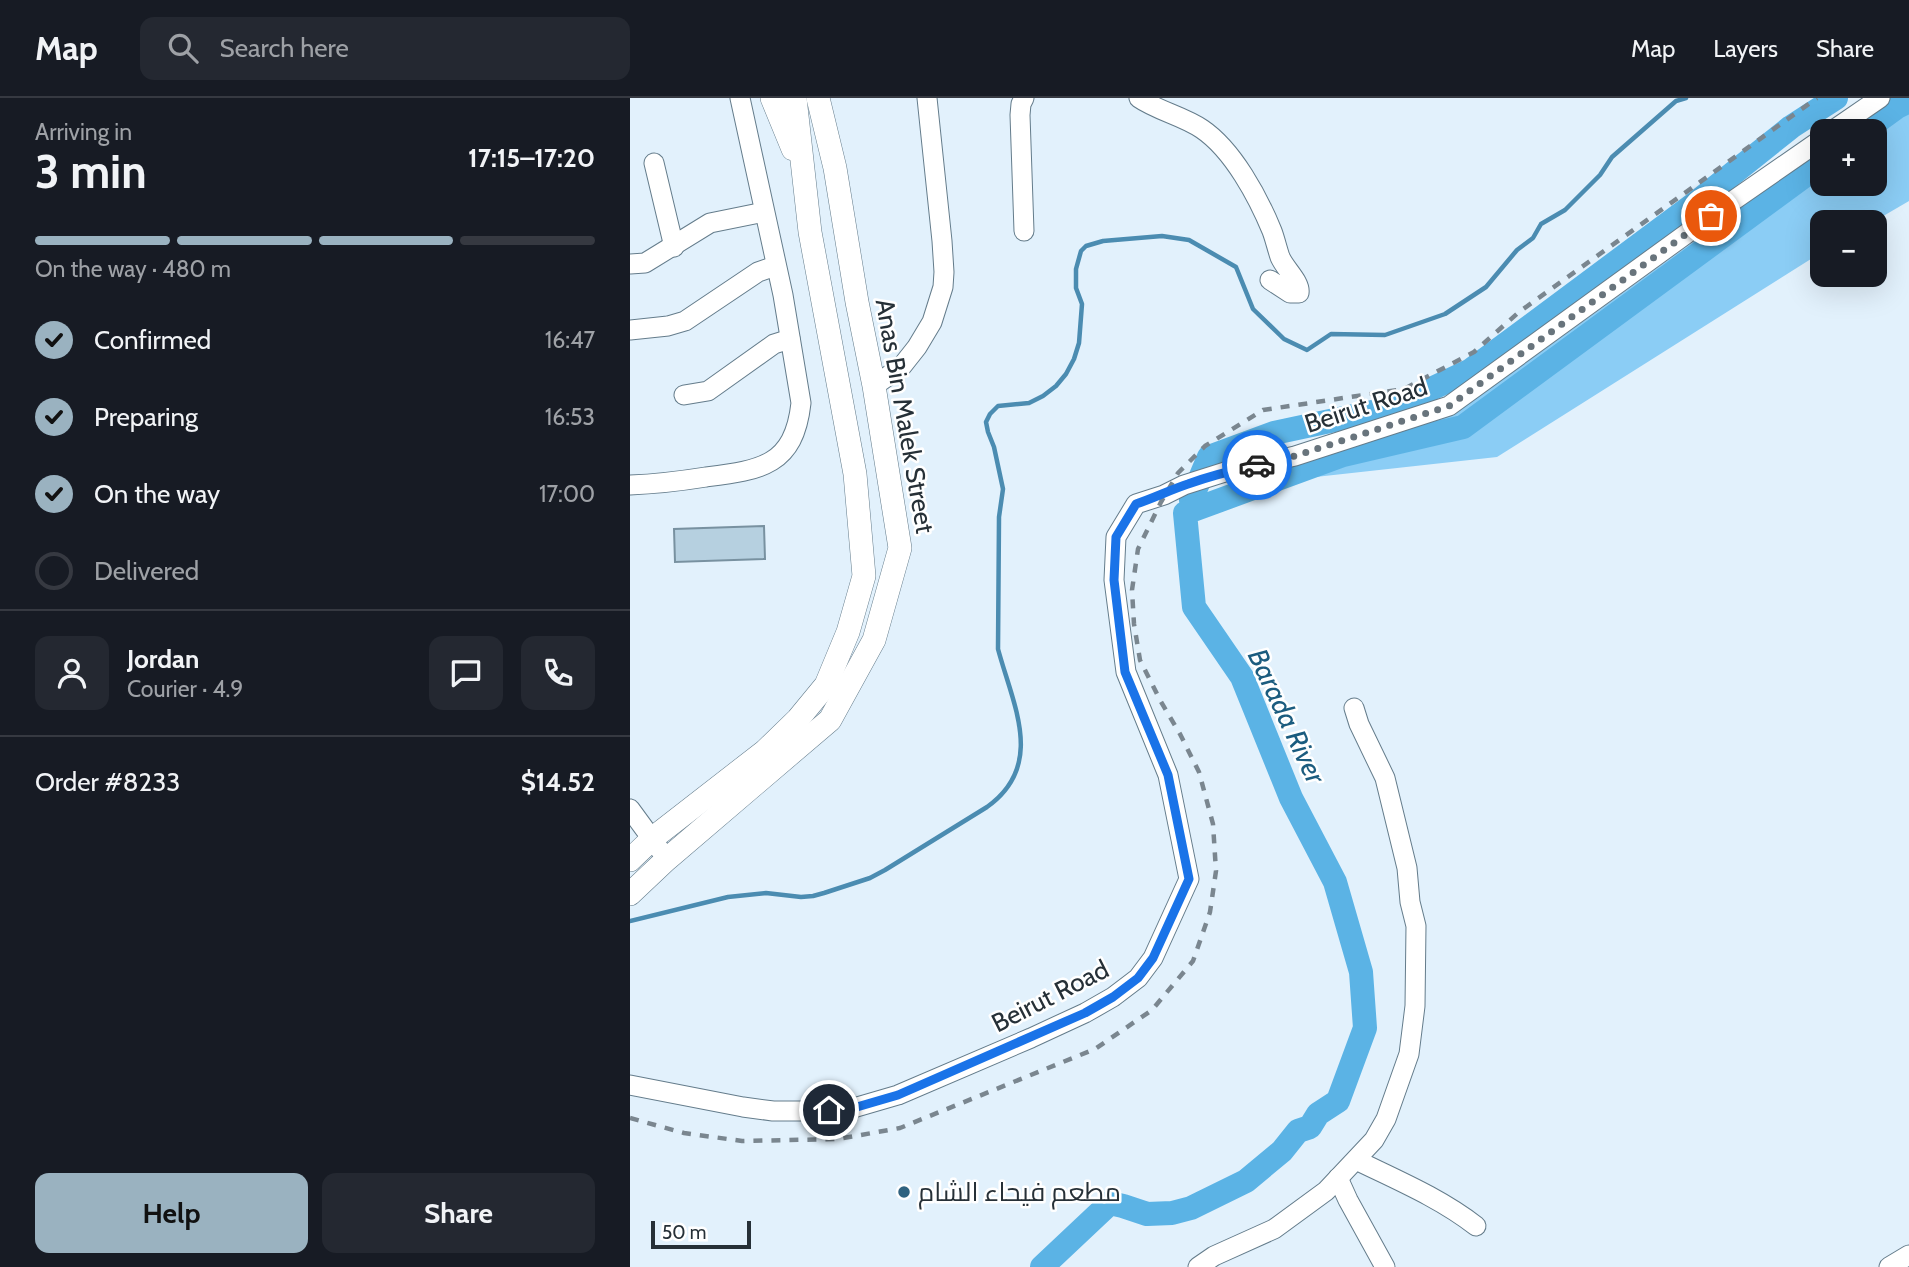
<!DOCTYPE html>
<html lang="en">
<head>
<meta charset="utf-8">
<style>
	body { margin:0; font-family:Cabin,Cairo,sans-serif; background:#242831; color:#f1f3f6; height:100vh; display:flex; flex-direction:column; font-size:26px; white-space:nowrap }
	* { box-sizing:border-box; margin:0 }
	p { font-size:23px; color:#9ea1a6 }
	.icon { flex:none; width:38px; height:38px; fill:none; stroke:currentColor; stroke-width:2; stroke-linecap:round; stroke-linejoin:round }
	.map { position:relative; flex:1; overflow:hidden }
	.side { display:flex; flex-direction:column; background:#171b24; width:630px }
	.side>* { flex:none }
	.tools { position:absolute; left:1180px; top:21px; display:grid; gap:14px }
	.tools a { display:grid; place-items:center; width:77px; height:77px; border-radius:14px; background:#171b24; box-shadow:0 7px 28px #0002; font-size:35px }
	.scale { position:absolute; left:21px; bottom:18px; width:100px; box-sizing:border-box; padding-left:7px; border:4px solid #263037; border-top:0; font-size:19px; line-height:24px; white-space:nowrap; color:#263037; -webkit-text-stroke:5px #fff; paint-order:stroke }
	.pin { position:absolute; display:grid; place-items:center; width:60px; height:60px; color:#fff; margin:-30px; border:4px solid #fff; border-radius:50%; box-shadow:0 2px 7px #0007 }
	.courier { position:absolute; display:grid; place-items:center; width:70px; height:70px; margin:-35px; border:5px solid #1a73e8; border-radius:50%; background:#fff; color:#222; box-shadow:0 2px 9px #0007 }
	.summary em { font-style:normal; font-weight:700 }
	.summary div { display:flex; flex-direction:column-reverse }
	.summary { display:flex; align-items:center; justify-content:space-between; height:119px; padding:0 35px }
	h1 { font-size:46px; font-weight:700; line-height:52px }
	.bar { display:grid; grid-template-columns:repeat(4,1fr); gap:10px 7px; align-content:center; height:84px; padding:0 35px }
	.bar i { height:9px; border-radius:5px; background:#363941 }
	.bar .on { background:#9ab2c0 }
	.bar p { grid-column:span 4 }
	.line { display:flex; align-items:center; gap:18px; padding:0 35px; border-top:2px solid #363941 }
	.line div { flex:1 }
	.round { display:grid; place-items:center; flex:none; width:74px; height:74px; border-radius:14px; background:#242831 }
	ol { padding:0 35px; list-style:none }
	li { display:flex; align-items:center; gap:21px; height:77px }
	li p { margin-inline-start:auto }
	li .icon { padding:7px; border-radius:50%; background:#9ab2c0; color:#111; stroke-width:4 }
	li:last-child { color:#9ea1a6 }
	li i { width:38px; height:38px; border:4px solid #363941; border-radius:50% }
	.button { display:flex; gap:14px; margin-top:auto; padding:14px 35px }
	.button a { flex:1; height:80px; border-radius:14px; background:#9ab2c0; color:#111; font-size:28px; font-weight:700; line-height:80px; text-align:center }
	.button a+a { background:#242831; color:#f1f3f6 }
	header { display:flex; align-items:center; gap:42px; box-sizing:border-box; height:98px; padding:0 35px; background:#171b24; border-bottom:2px solid #363941 }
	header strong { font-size:33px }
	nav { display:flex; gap:38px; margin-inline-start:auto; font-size:24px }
	.search { width:490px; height:63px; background:#242831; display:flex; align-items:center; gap:18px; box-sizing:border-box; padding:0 24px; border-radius:14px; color:#9ea1a6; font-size:26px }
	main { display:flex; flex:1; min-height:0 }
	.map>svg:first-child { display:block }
</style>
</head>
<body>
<header>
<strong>Map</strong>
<div class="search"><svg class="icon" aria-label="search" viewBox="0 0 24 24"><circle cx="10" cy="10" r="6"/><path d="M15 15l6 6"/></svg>Search here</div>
<nav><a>Map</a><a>Layers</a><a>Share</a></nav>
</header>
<main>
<section class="side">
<div class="summary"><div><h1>3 min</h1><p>Arriving in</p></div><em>17:15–17:20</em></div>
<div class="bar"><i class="on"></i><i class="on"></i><i class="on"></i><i></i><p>On the way · 480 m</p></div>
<ol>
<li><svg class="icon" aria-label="check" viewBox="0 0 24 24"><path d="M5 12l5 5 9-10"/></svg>Confirmed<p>16:47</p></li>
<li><svg class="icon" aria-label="check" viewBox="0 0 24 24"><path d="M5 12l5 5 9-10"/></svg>Preparing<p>16:53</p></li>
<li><svg class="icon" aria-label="check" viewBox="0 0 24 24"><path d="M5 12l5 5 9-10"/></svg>On the way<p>17:00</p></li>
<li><i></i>Delivered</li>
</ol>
<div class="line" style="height:126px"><a class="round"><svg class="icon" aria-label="person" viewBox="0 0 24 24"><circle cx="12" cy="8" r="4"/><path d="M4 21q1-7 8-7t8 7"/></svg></a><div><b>Jordan</b><p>Courier · 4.9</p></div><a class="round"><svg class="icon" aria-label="chat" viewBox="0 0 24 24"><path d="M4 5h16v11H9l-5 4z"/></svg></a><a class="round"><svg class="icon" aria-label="phone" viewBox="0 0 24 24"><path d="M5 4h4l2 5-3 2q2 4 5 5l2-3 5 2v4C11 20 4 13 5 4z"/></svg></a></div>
<div class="line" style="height:91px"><div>Order #8233</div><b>$14.52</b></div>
<div class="button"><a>Help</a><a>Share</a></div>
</section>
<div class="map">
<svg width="1279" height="1169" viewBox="0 0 1279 1169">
	<rect width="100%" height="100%" fill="#e2f1fc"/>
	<polygon fill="#8bcdf5" points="1264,0 1279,0 1279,103 1243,124 1192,124 1192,154 867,359 639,384 742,349 824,315 919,248 1192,51 1192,86 1244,86 1244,33 1216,33"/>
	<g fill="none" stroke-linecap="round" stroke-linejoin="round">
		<path stroke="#4b8cb1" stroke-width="4.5" d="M 0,823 L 98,799 L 136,795 L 171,799 L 183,798 L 194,795 L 240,780 L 255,772 L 357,709 C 416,667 383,607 368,551 L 369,419 L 373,391 L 364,349 L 358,334 L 356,324 L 360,316 L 368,308 L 399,305 L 413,298 L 426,288 L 436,276 L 444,261 L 449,245 L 452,206 L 446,190 L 446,171 L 451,153 L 456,148 L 473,143 L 532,138 L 559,142 L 606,169 L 623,211 L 654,241 L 677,252 L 701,236 L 755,237 L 815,216 L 856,189 L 887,152 L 903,140 L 911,126 L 935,112 L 970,77 L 982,59 L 1046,3 L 1056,0"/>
		<g stroke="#5bb3e5" stroke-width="24">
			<polyline points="1234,33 1267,9 1279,3"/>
			<polyline points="561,402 579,359 644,335 761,310 841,272 1067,104 1161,29 1206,0"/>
			<polyline points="412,1169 480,1105 493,1108 517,1116 542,1115 561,1110 616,1083 652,1053 668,1033 680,1029 688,1016 708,1003 735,930 731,874 705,784 661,700 612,579 564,509 555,415 713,357 833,329 1192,65"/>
		</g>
	</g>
	<polygon fill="#b6d0e0" stroke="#7891a0" stroke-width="2" points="134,428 135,461 45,464 44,431"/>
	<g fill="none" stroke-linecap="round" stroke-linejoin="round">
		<defs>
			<g id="minor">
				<path d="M 509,0 C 528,13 553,18 572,31 C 603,52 628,99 642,133 C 645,141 647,150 650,159 C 655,171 671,184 669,195 L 660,195 L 640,182"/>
				<polyline points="1202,33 1250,0"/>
				<polyline points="24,65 44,149"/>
				<polyline points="394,133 390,17 391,6 394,0"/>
				<polyline points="0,166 15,165 80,125 134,114"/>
				<polyline points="0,232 38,228 55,223 128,174 145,168"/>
				<polyline points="244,288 272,268 287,249 302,224 313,189 314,174 312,143 297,0"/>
				<polyline points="54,297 78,293 144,246 160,241"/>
				<path d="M 0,387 C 26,386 51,383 76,379 C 131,372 164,368 171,305 L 153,197 L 110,0"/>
				<polyline points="0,711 30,752"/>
				<polyline points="0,987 113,1009 143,1013 178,1013 220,1011 268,997 401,940 455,915 483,899 508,880 523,860 559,781 538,677 496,574 484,482 486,439 506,406 534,397 554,387 595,374 665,358 819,308 1081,118 1192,41"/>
				<path d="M 726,1062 C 767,1082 810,1100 846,1128"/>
				<polyline points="708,1080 718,1102 755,1169"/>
				<polyline points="568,1169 584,1158 644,1131 696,1093 744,1042 756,1021 779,956 785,908 786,828 780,804 777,770 755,680 729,626 724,610"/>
				<polyline points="1259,1169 1279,1157"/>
			</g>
			<g id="major">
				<polyline points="142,0 163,51"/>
				<polyline points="0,762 23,740 135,653 168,621 196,587 218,534 234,478 225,376 180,134 165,0"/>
				<polyline points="0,796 36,762 200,622 244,542 270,450 244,288 227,204 205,70 188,0"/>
			</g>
		</defs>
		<use href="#minor" stroke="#647c8b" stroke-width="21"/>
		<use href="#major" stroke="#647c8b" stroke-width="24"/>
		<use href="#minor" stroke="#fff" stroke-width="19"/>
		<use href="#major" stroke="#fff" stroke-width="23"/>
		<polyline stroke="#7a868f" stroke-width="4.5" stroke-dasharray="9 9" stroke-linecap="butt" points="0,1020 54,1035 112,1043 208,1041 270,1030 465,951 522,912 563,863 580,814 586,773 583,726 569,674 550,636 530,602 510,562 504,526 502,492 508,451 531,404 548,375 575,348 633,312 774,291 844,254 889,214 1187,0"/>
	</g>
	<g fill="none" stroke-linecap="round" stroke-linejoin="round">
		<polyline stroke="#68747c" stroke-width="7" stroke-dasharray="0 12.6" points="627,367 665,358 819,308 1081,118"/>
		<path stroke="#1a73e8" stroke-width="9" d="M 199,1012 L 220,1011 L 268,997 L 455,915 L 483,899 L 508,880 L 523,860 L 559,781 L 538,677 L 495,574 L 484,482 L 486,439 L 506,406 C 524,400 540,392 558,386 C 580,378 604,372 627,367"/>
	</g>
	<circle fill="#2f627f" stroke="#fff" stroke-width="2.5" cx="274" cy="1094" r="7"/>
	<g text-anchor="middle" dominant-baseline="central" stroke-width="5" stroke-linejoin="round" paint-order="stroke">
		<g font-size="26" fill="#263037" stroke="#fff">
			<text transform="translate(736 307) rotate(-18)">Beirut Road</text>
			<text transform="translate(275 318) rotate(80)">Anas Bin Malek Street</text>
			<text transform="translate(420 898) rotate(-27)">Beirut Road</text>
		</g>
		<g font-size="26" fill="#263037" stroke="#fff" text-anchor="start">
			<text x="288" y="1094">مطعم فيحاء الشام</text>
		</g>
		<g font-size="28" font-style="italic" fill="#1b5c7f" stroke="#fff">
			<text transform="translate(657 618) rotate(65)">Barada River</text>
		</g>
	</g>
</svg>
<div class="tools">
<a>+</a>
<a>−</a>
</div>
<div class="scale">50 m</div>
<div class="pin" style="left:1081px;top:118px;background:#ea580c"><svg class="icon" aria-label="bag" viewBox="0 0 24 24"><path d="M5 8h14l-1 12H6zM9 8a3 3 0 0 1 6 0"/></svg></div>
<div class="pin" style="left:199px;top:1012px;background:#1f2937"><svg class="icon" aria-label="home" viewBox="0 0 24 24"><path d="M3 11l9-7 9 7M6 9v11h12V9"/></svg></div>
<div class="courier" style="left:627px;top:367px"><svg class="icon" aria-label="car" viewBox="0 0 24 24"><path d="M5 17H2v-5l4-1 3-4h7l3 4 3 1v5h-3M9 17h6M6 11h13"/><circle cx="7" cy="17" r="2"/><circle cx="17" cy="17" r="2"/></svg></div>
</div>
</main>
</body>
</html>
